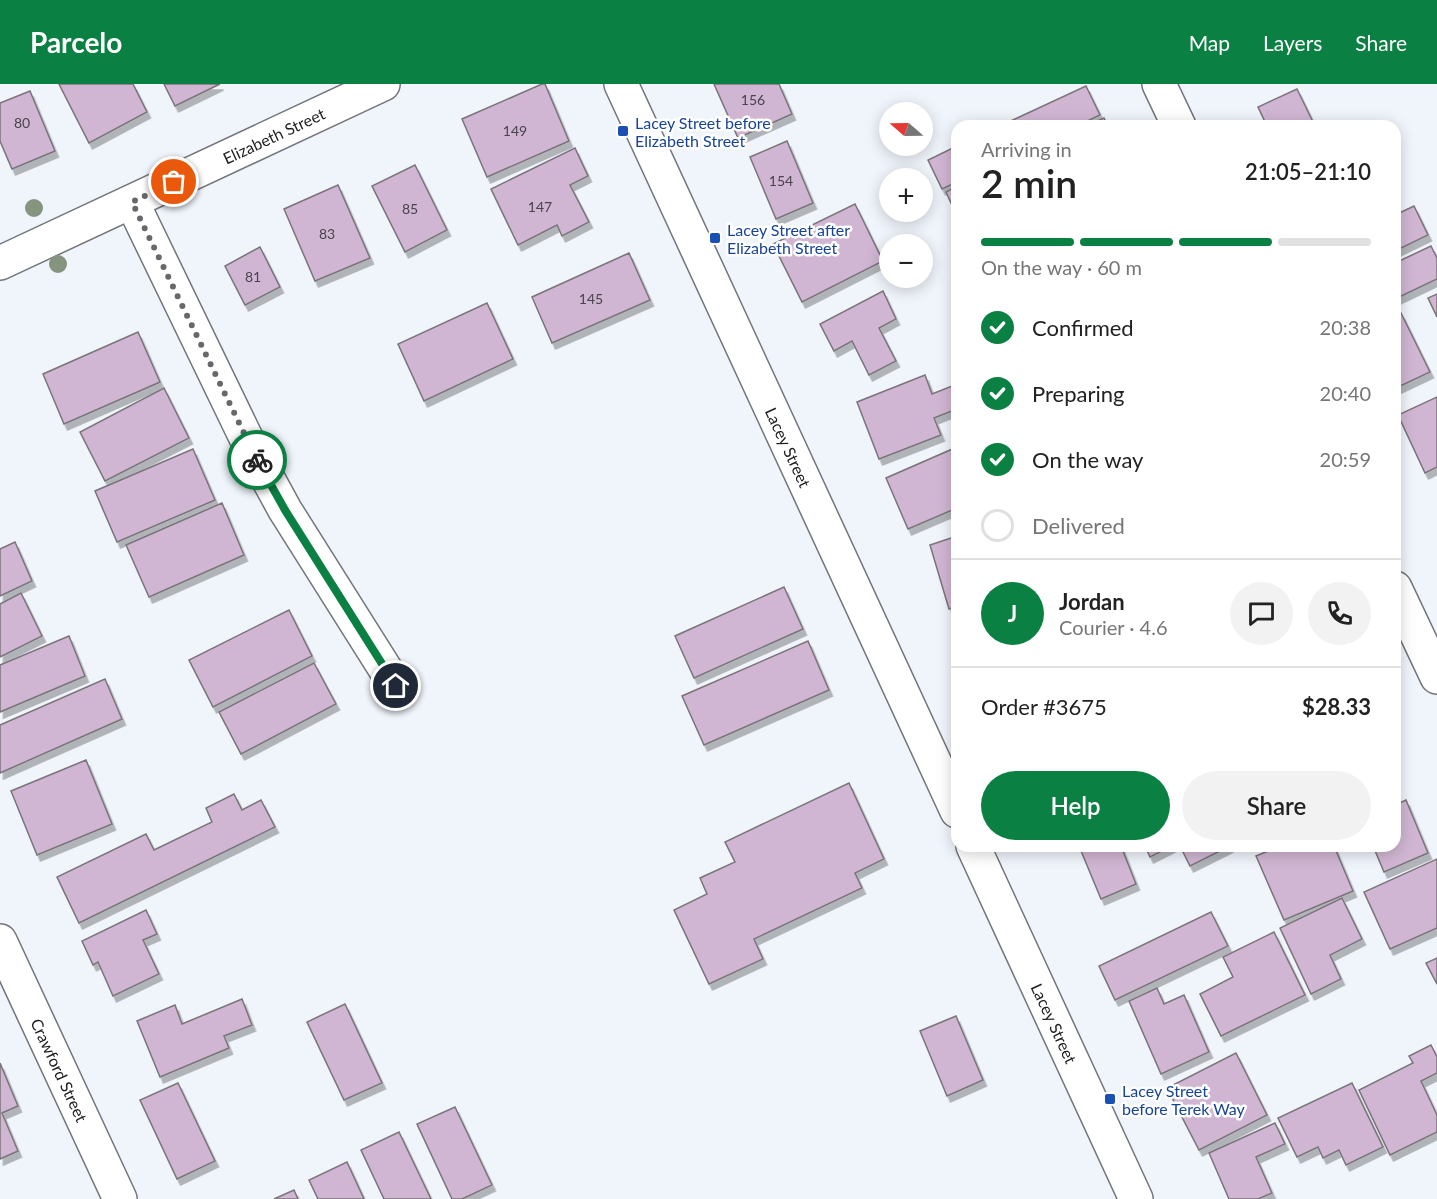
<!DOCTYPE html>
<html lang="en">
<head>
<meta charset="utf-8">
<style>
	body { margin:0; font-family:Lato,sans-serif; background:#f2f2f2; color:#222; height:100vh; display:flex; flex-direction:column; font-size:22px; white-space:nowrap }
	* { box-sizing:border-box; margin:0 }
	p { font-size:20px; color:#767676 }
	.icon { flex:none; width:33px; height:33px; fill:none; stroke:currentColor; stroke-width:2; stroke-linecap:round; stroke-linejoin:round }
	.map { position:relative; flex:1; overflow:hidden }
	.details { position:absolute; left:951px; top:36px; width:450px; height:732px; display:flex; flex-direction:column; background:#fff; border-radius:18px; box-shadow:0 3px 15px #0003 }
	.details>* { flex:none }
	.needle { width:39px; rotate:290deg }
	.controls { position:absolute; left:879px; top:18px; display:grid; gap:12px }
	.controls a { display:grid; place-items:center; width:54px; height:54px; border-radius:50%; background:#fff; box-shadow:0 3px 15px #0003; font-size:30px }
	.pin { position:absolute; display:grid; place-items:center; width:51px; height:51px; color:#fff; margin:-26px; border:3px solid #fff; border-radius:50%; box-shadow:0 2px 6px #0007 }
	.courier { position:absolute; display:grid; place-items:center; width:60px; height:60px; margin:-30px; border:4px solid #0b8043; border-radius:50%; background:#fff; color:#222; box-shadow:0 2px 8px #0007 }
	.head em { font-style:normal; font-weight:600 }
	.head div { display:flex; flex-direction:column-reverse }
	.head { display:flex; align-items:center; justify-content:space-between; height:102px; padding:0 30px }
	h1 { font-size:39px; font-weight:600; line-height:45px }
	.bar { display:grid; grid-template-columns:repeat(4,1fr); gap:9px 6px; align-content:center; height:72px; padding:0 30px }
	.bar i { height:8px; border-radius:4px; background:#e0e0e0 }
	.bar .active { background:#0b8043 }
	.bar p { grid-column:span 4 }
	.line { display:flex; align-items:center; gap:15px; padding:0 30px; border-top:2px solid #e0e0e0 }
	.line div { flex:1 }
	.round { display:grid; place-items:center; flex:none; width:63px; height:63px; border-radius:32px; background:#f2f2f2 }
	ol { padding:0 30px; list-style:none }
	li { display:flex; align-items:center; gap:18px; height:66px }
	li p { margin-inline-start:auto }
	li .icon { padding:6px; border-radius:50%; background:#0b8043; color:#fff; stroke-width:4 }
	li:last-child { color:#767676 }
	li i { width:33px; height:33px; border:3px solid #e0e0e0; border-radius:50% }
	.cta { display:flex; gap:12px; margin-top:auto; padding:12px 30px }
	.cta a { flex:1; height:69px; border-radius:36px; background:#0b8043; color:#fff; font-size:24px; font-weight:600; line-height:69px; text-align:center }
	.cta a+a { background:#f2f2f2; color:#222 }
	header { display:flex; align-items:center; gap:36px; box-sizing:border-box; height:84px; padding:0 30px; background:#0b8043; color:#fff }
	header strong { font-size:28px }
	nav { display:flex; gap:33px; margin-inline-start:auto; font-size:21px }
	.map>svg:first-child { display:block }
</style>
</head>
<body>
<header>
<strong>Parcelo</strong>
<nav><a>Map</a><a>Layers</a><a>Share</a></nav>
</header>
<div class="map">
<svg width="1437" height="1115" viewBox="0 0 1437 1115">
	<defs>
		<filter id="shadow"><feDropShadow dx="3.5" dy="6" stdDeviation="0" flood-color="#0004"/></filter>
	</defs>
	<rect width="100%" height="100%" fill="#f0f4fb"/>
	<g fill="#d1b6d3" stroke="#797479" stroke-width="1.5" filter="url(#shadow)">
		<polygon points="59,0 133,0 147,28 89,59"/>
		<polygon points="164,0 220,0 175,22"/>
		<polygon points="542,0 545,0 569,57 487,93 462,35"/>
		<polygon points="714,0 779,0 792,30 738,54"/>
		<polygon points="1086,2 1100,31 1077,42 1000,42"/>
		<polygon points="1297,5 1315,42 1267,42 1258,23"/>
		<polygon points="30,7 55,67 12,85 0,57 0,19"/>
		<polygon points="1104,34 1108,42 1086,42"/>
		<polygon points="787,57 813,119 776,135 750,73"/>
		<polygon points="957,62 957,98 942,105 928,76"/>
		<polygon points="575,64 588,92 570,101 589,138 562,152 557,141 518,161 491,105"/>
		<polygon points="415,81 447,146 405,168 372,102"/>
		<polygon points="338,101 370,174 315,197 284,125"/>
		<polygon points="957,102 957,132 946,108"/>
		<polygon points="855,120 883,177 802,218 773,160"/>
		<polygon points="1414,122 1428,151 1395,167 1395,131"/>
		<polygon points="1431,162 1437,174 1437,195 1395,215 1395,179"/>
		<polygon points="260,163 280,203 245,221 225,182"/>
		<polygon points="629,169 650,216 552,259 532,213"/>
		<polygon points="883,207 896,235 879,244 896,277 869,291 852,257 834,267 820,240"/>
		<polygon points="1437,210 1437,233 1428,214"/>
		<polygon points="487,219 513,275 424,317 398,260"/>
		<polygon points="1401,229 1430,288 1396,304 1395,232"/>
		<polygon points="138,248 160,298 64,340 43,290"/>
		<polygon points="925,291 932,310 957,300 957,325 934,334 941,351 879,375 857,318"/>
		<polygon points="164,304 189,354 105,397 80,348"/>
		<polygon points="1437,313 1437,383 1425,389 1398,331"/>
		<polygon points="957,363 957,424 908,445 886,394"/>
		<polygon points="193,365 215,416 117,458 95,407"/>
		<polygon points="222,419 244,471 149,513 126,461"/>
		<polygon points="957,452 957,522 949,525 930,461"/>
		<polygon points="15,458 32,497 0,512 0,465"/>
		<polygon points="784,503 803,545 694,594 675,552"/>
		<polygon points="21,509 42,552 0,573 0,520"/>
		<polygon points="289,526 312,572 213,623 189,576"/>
		<polygon points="69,552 85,592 0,628 0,581"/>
		<polygon points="808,557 829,606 704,661 682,612"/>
		<polygon points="314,579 336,620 241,670 219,628"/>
		<polygon points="105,595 122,635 0,689 0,641"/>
		<polygon points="86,676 112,740 37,771 11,707"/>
		<polygon points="849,699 884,775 855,789 862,804 754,855 763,875 709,900 674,826 707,810 700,794 735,778 725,758"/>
		<polygon points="234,710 242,726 261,716 275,743 79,839 57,793 146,750 154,766 212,738 206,724"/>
		<polygon points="1406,716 1428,769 1384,788 1373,762 1395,762 1395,721"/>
		<polygon points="1079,762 1121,762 1136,800 1101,815"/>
		<polygon points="1145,762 1172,762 1150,773"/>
		<polygon points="1180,762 1230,762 1190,782"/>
		<polygon points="1280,762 1334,762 1353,807 1284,836 1256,772"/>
		<polygon points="1437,775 1437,844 1390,865 1364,808"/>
		<polygon points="1342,814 1362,855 1330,871 1341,895 1311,910 1280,844"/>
		<polygon points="146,826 157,850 143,856 159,890 113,912 98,878 93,881 82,857"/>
		<polygon points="1211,828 1228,862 1115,916 1099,882"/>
		<polygon points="1274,848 1305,911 1221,952 1200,910 1233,893 1223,873"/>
		<polygon points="1437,874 1437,900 1426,879"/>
		<polygon points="1157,904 1164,920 1184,911 1209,968 1161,990 1129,917"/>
		<polygon points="242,915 252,941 224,952 229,964 160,993 137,937 175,921 182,940"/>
		<polygon points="345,920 382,999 344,1016 307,938"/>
		<polygon points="956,932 983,996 947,1012 920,947"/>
		<polygon points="1431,961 1437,973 1437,989 1421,997 1437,1031 1437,1048 1390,1071 1359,1006 1413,979 1409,972"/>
		<polygon points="1236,969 1267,1031 1199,1066 1167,1004"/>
		<polygon points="0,979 18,1022 2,1029 18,1067 0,1075"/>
		<polygon points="178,999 215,1077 177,1095 140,1016"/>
		<polygon points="1352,999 1383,1063 1346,1081 1339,1066 1323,1074 1318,1063 1297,1073 1278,1034"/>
		<polygon points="455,1023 492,1101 462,1115 452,1115 417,1040"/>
		<polygon points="1275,1039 1285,1060 1256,1073 1272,1109 1258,1115 1229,1115 1209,1069"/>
		<polygon points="399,1048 431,1115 384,1115 361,1066"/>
		<polygon points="347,1078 364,1115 318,1115 309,1096"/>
		<polygon points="294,1106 298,1115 274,1115"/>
	</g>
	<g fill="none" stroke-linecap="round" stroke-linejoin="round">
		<defs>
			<g id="minor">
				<path id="s1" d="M 621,0 L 957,727"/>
				<polyline points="1159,0 1179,42"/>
				<polyline points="132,118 250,362 285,426 396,602"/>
				<path id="s2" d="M 0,179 L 383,0"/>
				<polyline points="1395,504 1437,593"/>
				<path id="s3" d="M 973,762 L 1136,1115"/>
				<path id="s4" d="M 0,857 L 120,1115"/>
			</g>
		</defs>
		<use href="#minor" stroke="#72757b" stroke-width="36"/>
		<use href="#minor" stroke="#fff" stroke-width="33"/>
	</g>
	<g fill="#85947e">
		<circle cx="34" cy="124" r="9"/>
		<circle cx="58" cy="180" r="9"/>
	</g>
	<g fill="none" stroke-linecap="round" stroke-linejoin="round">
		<polyline stroke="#66686c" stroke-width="6" stroke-dasharray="0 10.8" points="174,98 132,118 257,376"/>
		<polyline stroke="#0b8043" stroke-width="8" points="257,376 285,426 396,602"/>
	</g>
	<g fill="#1a4fb4" stroke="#fff" stroke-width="2">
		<rect x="617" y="41" width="12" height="12" rx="3"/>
		<rect x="709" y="148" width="12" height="12" rx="3"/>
		<rect x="1104" y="1009" width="12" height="12" rx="3"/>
	</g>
	<g text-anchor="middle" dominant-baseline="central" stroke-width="5" stroke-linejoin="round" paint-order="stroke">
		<g font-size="14" fill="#48434c">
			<text x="753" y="15">156</text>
			<text x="22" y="38">80</text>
			<text x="515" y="46">149</text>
			<text x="781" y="96">154</text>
			<text x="540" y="122">147</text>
			<text x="410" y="124">85</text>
			<text x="327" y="149">83</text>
			<text x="253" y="192">81</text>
			<text x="591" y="214">145</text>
		</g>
		<g font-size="16" fill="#164399" stroke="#fff" text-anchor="start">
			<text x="635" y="38">Lacey Street before<tspan x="635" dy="18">Elizabeth Street</tspan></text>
			<text x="727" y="145">Lacey Street after<tspan x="727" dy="18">Elizabeth Street</tspan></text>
			<text x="1122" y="1006">Lacey Street<tspan x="1122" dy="18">before Terek Way</tspan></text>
		</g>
		<g font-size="16" fill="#1b1d1f" stroke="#fff">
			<text stroke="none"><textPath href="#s2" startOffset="302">Elizabeth Street</textPath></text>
			<text stroke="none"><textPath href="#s1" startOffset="400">Lacey Street</textPath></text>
			<text stroke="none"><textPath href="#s3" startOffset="195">Lacey Street</textPath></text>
			<text stroke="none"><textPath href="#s4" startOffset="142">Crawford Street</textPath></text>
		</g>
	</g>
</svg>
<div class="controls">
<a><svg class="needle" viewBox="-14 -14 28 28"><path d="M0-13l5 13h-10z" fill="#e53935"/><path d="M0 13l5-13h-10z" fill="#767676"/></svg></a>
<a>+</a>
<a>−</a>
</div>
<div class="pin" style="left:174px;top:98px;background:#ea580c"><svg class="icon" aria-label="bag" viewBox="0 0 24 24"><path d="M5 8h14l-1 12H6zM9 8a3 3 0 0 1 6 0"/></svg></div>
<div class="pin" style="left:396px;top:602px;background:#1f2937"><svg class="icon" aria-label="home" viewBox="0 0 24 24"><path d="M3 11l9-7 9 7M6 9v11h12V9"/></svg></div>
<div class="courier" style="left:257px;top:376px"><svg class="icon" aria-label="bike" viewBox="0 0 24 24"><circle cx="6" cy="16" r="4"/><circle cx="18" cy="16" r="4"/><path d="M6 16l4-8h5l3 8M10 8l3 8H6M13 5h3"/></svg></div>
<section class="details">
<div class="head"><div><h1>2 min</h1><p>Arriving in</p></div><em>21:05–21:10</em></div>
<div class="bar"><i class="active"></i><i class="active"></i><i class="active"></i><i></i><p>On the way · 60 m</p></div>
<ol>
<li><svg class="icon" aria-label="check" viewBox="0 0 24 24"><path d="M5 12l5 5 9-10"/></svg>Confirmed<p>20:38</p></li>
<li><svg class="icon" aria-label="check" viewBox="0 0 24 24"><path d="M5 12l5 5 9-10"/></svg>Preparing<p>20:40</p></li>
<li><svg class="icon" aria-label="check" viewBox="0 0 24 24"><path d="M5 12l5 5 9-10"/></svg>On the way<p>20:59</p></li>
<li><i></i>Delivered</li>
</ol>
<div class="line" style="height:108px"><b class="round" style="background:#0b8043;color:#fff">J</b><div><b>Jordan</b><p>Courier · 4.6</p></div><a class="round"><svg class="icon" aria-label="chat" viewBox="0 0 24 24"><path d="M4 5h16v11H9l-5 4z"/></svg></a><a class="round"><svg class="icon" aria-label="phone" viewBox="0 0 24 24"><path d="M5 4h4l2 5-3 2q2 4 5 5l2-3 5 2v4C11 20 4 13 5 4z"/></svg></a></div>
<div class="line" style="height:78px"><div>Order #3675</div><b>$28.33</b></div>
<div class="cta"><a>Help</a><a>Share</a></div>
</section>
</div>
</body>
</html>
